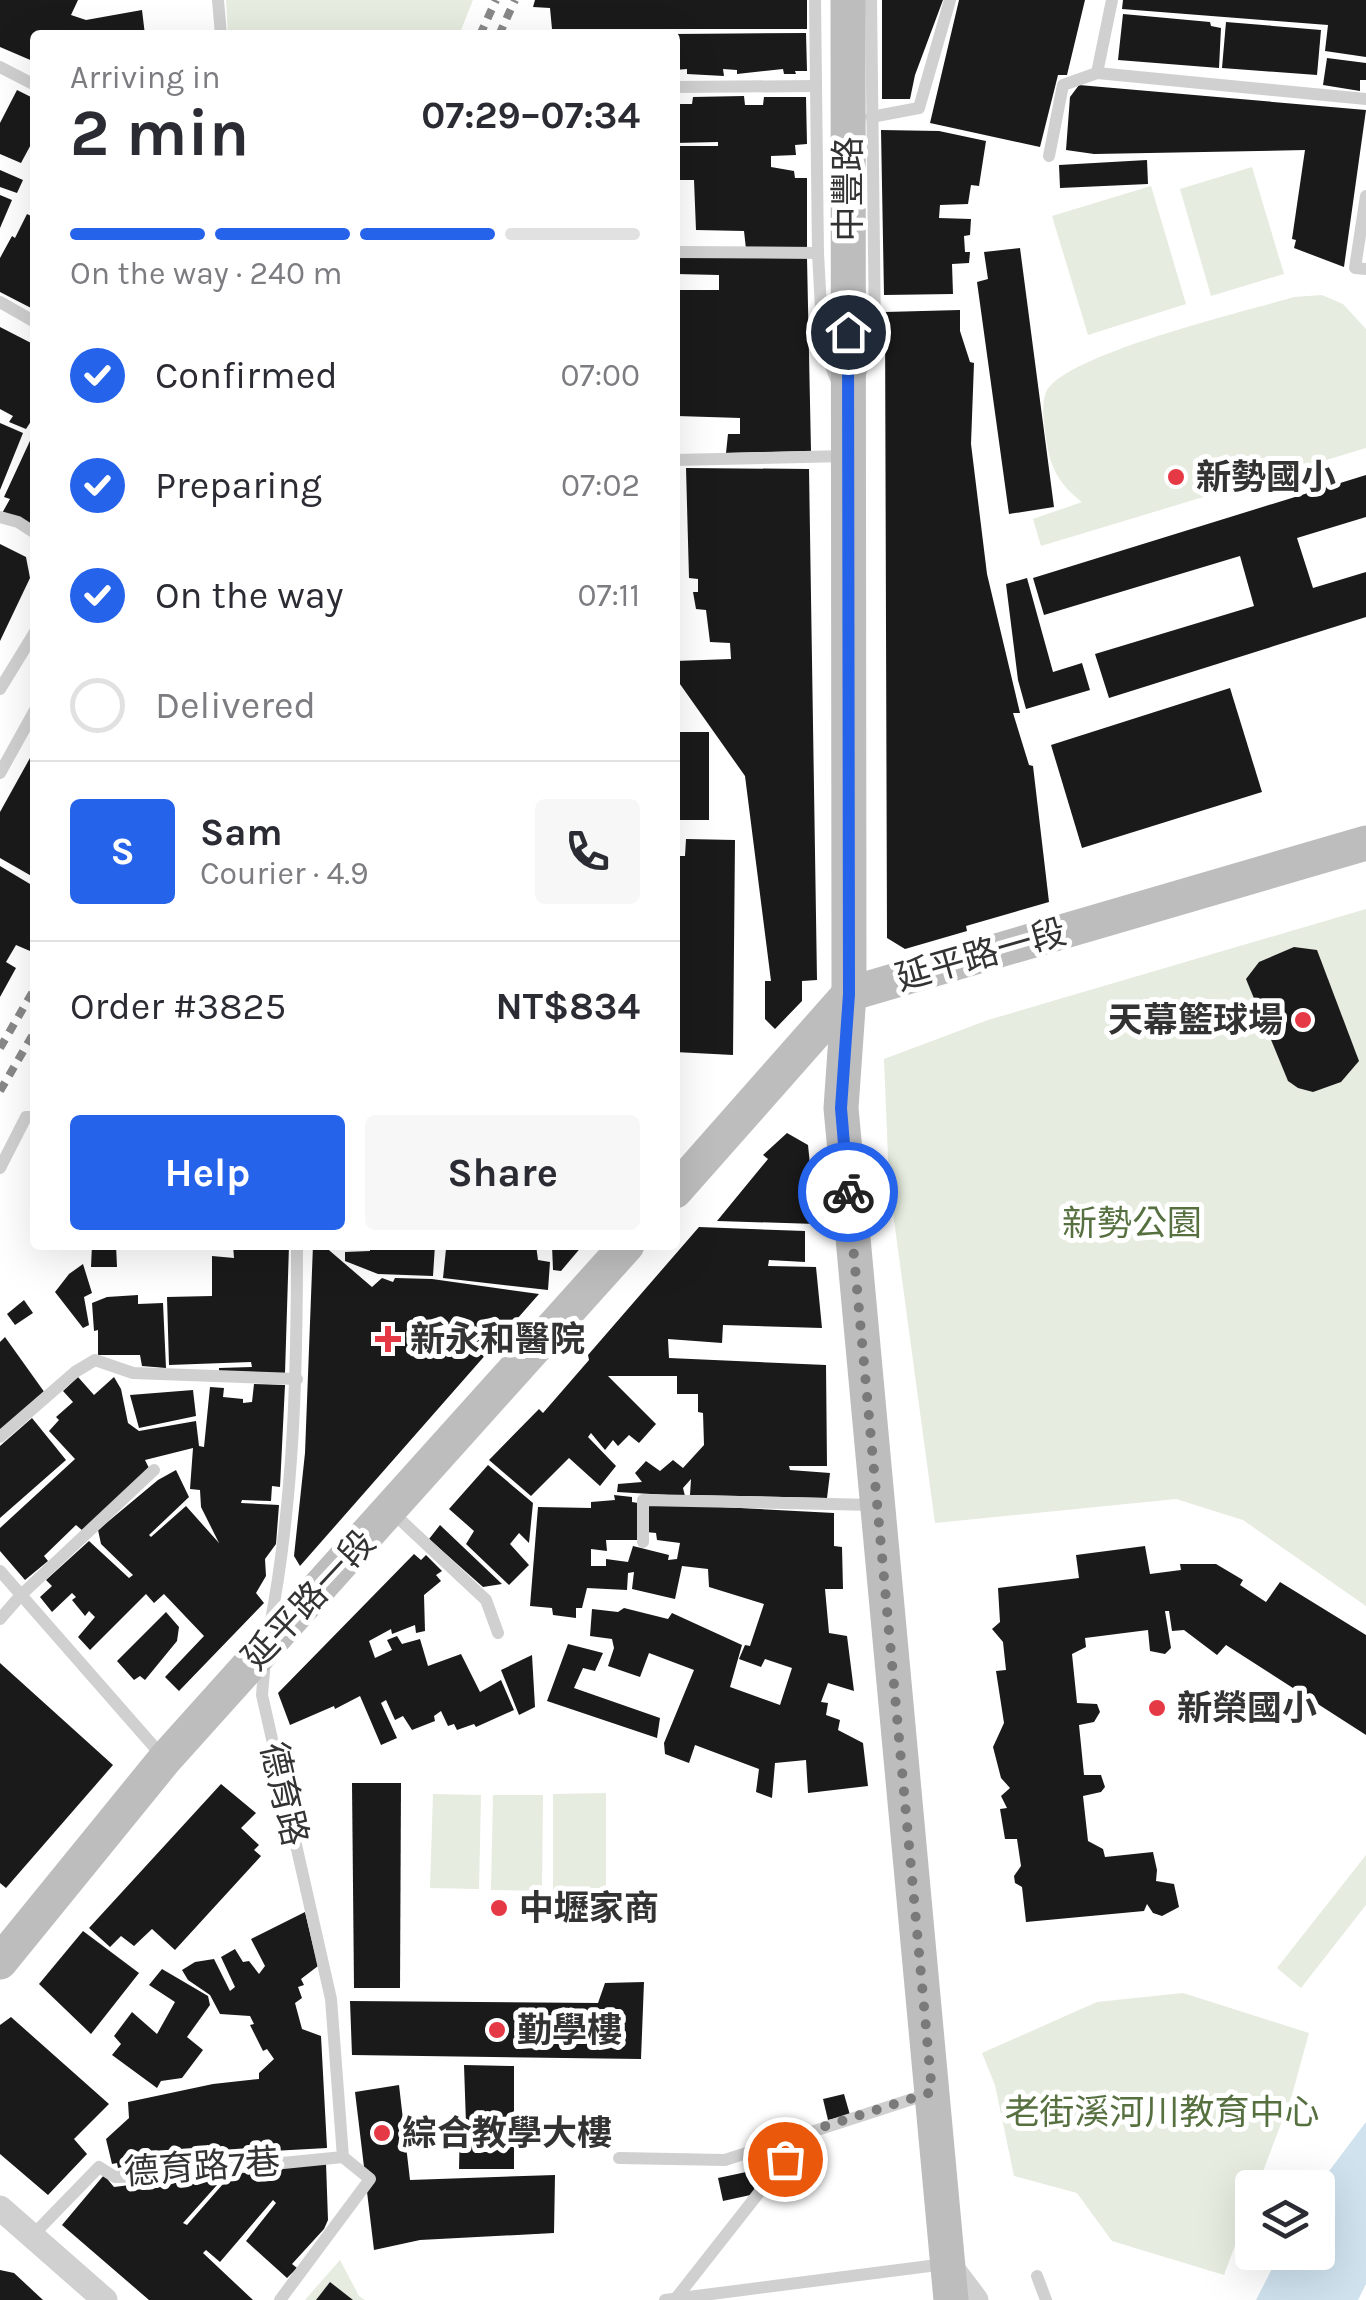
<!DOCTYPE html>
<html lang="en">
<head>
<meta charset="utf-8">
<style>
	body { margin:0; font-family:Karla,"Noto Sans TC",sans-serif; background:#f7f7f7; color:#2b2b33; height:100vh; display:flex; flex-direction:column; font-size:38px; white-space:nowrap }
	* { box-sizing:border-box; margin:0 }
	p { font-size:32px; color:#7c7c81 }
	.icon { flex:none; width:55px; height:55px; fill:none; stroke:currentColor; stroke-width:2; stroke-linecap:round; stroke-linejoin:round }
	.map { position:relative; flex:1; overflow:hidden }
	.side { position:absolute; left:30px; top:30px; width:650px; height:1220px; display:flex; flex-direction:column; background:#fff; border-radius:10px; box-shadow:0 10px 40px #0002 }
	.side>* { flex:none }
	.buttons { position:absolute; left:1235px; top:2170px; display:grid; gap:20px }
	.buttons a { display:grid; place-items:center; width:100px; height:100px; border-radius:10px; background:#fff; box-shadow:0 10px 40px #0002; font-size:50px }
	.pin { position:absolute; display:grid; place-items:center; width:85px; height:85px; color:#fff; margin:-42px; border:5px solid #fff; border-radius:50%; box-shadow:0 2px 10px #0007 }
	.courier { position:absolute; display:grid; place-items:center; width:100px; height:100px; margin:-50px; border:8px solid #2563eb; border-radius:50%; background:#fff; color:#222; box-shadow:0 2px 12px #0007 }
	.headline em { font-style:normal; font-weight:700 }
	.headline div { display:flex; flex-direction:column-reverse }
	.headline { display:flex; align-items:center; justify-content:space-between; height:170px; padding:0 40px }
	h1 { font-size:65px; font-weight:700; line-height:75px }
	.bar { display:grid; grid-template-columns:repeat(4,1fr); gap:15px 10px; align-content:center; height:120px; padding:0 40px }
	.bar i { height:12px; border-radius:8px; background:#e1e1e2 }
	.bar .on { background:#2563eb }
	.bar p { grid-column:span 4 }
	.line { display:flex; align-items:center; gap:25px; padding:0 40px; border-top:2px solid #e1e1e2 }
	.line div { flex:1 }
	.round { display:grid; place-items:center; flex:none; width:105px; height:105px; border-radius:10px; background:#f7f7f7 }
	ol { padding:0 40px; list-style:none }
	li { display:flex; align-items:center; gap:30px; height:110px }
	li p { margin-inline-start:auto }
	li .icon { padding:10px; border-radius:50%; background:#2563eb; color:#fff; stroke-width:4 }
	li:last-child { color:#7c7c81 }
	li i { width:55px; height:55px; border:5px solid #e1e1e2; border-radius:50% }
	.cta { display:flex; gap:20px; margin-top:auto; padding:20px 40px }
	.cta a { flex:1; height:115px; border-radius:10px; background:#2563eb; color:#fff; font-size:40px; font-weight:700; line-height:115px; text-align:center }
	.cta a+a { background:#f7f7f7; color:#2b2b33 }
	.map>svg:first-child { display:block }
</style>
</head>
<body>
<div class="map">
<svg width="1366" height="2300" viewBox="0 0 1366 2300">
	<rect width="100%" height="100%" fill="#fff"/>
	<g fill="#e6ecdf">
		<polygon points="226,0 473,0 459,35 228,35"/>
		<polygon points="1252,167 1284,274 1211,296 1180,189"/>
		<polygon points="1151,186 1186,304 1088,335 1052,216"/>
		<path d="M 1322,295 L 1343,304 L 1366,329 L 1366,448 L 1041,546 L 1033,519 L 1082,502 C 1059,484 1050,468 1046,438 C 1044,425 1041,405 1046,392 C 1064,354 1248,311 1294,297 Z"/>
		<polygon points="1366,909 1366,1606 1243,1520 1176,1499 935,1523 889,1183 884,1059 988,1020"/>
		<polygon points="606,1793 606,1890 553,1890 553,1794"/>
		<polygon points="433,1794 481,1795 479,1889 430,1888"/>
		<polygon points="493,1795 543,1795 542,1891 491,1890"/>
		<polygon points="1366,1855 1366,1905 1301,1988 1277,1968"/>
		<polygon points="1183,1993 1309,2033 1292,2095 1257,2187 1252,2188 1252,2200 1224,2275 1112,2241 1077,2193 1014,2176 995,2085 982,2053 1097,2002"/>
		<polygon points="340,2260 359,2296 365,2300 305,2300"/>
	</g>
	<polygon fill="#cfe2ee" points="1366,2122 1366,2284 1358,2300 1256,2300 1280,2253 1318,2252 1317,2187"/>
	<g fill="#1a1a1a">
		<polygon points="0,0 78,0 71,15 86,20 142,10 145,35 35,35 35,62 0,47"/>
		<polygon points="535,0 807,0 807,29 552,29 550,8 533,7"/>
		<polygon points="882,0 943,0 915,75 910,99 882,99"/>
		<polygon points="959,0 1085,0 1067,75 1058,75 1040,147 930,123"/>
		<polygon points="1123,0 1366,0 1366,57 1325,51 1328,25 1122,9"/>
		<polygon points="1123,14 1210,22 1211,26 1221,28 1219,68 1118,60"/>
		<polygon points="1226,22 1321,30 1317,75 1222,68"/>
		<polygon points="806,33 807,71 795,71 796,74 784,74 783,69 737,74 737,70 723,69 724,76 687,74 687,69 675,70 675,34"/>
		<polygon points="1327,58 1366,63 1366,80 1360,80 1360,91 1323,85"/>
		<polygon points="1079,85 1366,110 1344,267 1294,248 1296,240 1292,239 1305,150 1094,154 1066,150 1070,97"/>
		<polygon points="17,90 35,99 35,137 21,163 0,154 0,123"/>
		<polygon points="744,96 745,105 763,105 764,97 806,97 807,144 795,145 796,155 771,156 771,167 794,171 795,178 807,178 807,250 746,249 744,231 696,230 694,180 675,180 675,146 718,146 718,142 675,143 675,104 692,104 693,97"/>
		<polygon points="881,130 939,131 986,141 979,186 971,185 968,204 940,205 939,218 971,219 970,235 964,236 965,252 970,252 969,263 952,264 953,294 884,295"/>
		<polygon points="1147,160 1148,184 1060,188 1059,165"/>
		<polygon points="0,170 23,180 17,193 0,187"/>
		<polygon points="0,195 12,200 0,228"/>
		<polygon points="27,214 35,218 35,310 0,292 0,258 12,236 15,238"/>
		<polygon points="1020,248 1054,507 1009,514 977,282 988,279 984,252"/>
		<polygon points="677,258 807,258 811,451 726,453 728,434 740,434 740,418 677,416 677,290 719,290 719,275 676,274"/>
		<polygon points="960,310 960,331 970,362 974,363 971,444 987,574 1020,713 1013,713 1029,765 1033,766 1049,902 966,926 967,931 905,949 887,938 885,312"/>
		<polygon points="0,327 35,345 35,415 26,429 9,422 13,416 0,409"/>
		<polygon points="0,423 23,433 0,490"/>
		<polygon points="35,430 35,535 1,515 10,499 4,497"/>
		<polygon points="686,468 809,469 817,980 802,981 802,1001 775,1029 765,1019 765,981 771,981 745,776 675,677 675,661 731,659 730,643 710,642 706,610 696,609 693,592 698,592 698,579 689,578"/>
		<polygon points="1366,475 1366,517 1297,538 1313,588 1366,572 1366,617 1109,698 1095,654 1254,606 1240,556 1044,615 1033,578"/>
		<polygon points="0,544 26,557 30,578 0,641"/>
		<polygon points="1027,578 1053,672 1082,663 1090,690 1026,709 1018,680 1006,584"/>
		<polygon points="1230,688 1262,792 1082,848 1051,745"/>
		<rect x="675" y="732" width="34" height="88"/>
		<polygon points="35,749 35,878 0,858 0,812"/>
		<polygon points="686,839 735,840 733,1055 675,1052 675,856 685,856"/>
		<polygon points="0,866 35,887 35,944 30,951 16,945 6,962 16,968 0,997"/>
		<polygon points="1294,947 1317,950 1359,1061 1341,1082 1313,1092 1298,1088 1288,1081 1246,979 1259,962"/>
		<polygon points="787,1133 808,1145 816,1224 717,1221 768,1159 763,1155"/>
		<polygon points="699,1227 805,1231 805,1262 769,1260 768,1266 816,1267 822,1328 723,1325 722,1343 668,1339 669,1358 826,1365 827,1466 789,1466 790,1470 830,1473 827,1498 690,1495 691,1479 683,1488 685,1496 617,1492 618,1484 642,1482 635,1473 646,1461 660,1471 673,1460 683,1468 704,1445 703,1413 698,1412 698,1394 677,1394 677,1376 608,1376 656,1424 639,1443 629,1435 618,1446 613,1440 605,1450 591,1433 588,1437 616,1466 600,1486 569,1458 531,1496 489,1460 539,1409 543,1413 589,1360 588,1355"/>
		<polygon points="92,1245 116,1245 117,1267 91,1267"/>
		<polygon points="233,1245 289,1245 285,1373 219,1373 219,1368 252,1367 251,1362 169,1365 167,1297 212,1296 212,1256 234,1258"/>
		<polygon points="313,1245 323,1245 372,1287 382,1278 393,1282 395,1278 432,1279 539,1294 300,1566 294,1556 305,1453"/>
		<polygon points="370,1245 435,1245 433,1276 378,1274 345,1261 345,1252 370,1251"/>
		<polygon points="475,1245 536,1245 538,1260 550,1262 548,1290 443,1278 446,1249 474,1250"/>
		<polygon points="552,1245 583,1245 561,1271 553,1270"/>
		<polygon points="83,1264 92,1293 84,1297 89,1325 83,1328 55,1292 69,1274"/>
		<polygon points="138,1295 138,1304 163,1303 166,1368 142,1366 140,1355 98,1355 98,1330 94,1331 92,1303 107,1297"/>
		<polygon points="24,1300 33,1313 15,1325 7,1314"/>
		<polygon points="5,1337 45,1393 0,1432 0,1342"/>
		<polygon points="78,1377 94,1395 114,1377 121,1389 128,1423 139,1431 196,1421 199,1446 204,1447 210,1387 224,1388 223,1397 243,1399 243,1403 252,1402 254,1384 285,1385 280,1487 272,1486 271,1501 242,1500 241,1503 279,1505 276,1544 265,1559 266,1576 256,1593 264,1603 179,1691 165,1677 204,1636 164,1594 154,1603 146,1594 90,1650 78,1637 95,1617 89,1611 85,1616 72,1600 76,1597 72,1593 52,1612 40,1597 52,1586 46,1580 89,1541 129,1578 133,1575 101,1544 98,1530 158,1480 176,1470 189,1497 149,1535 151,1537 186,1506 219,1543 201,1507 200,1490 190,1489 193,1448 145,1460 150,1470 83,1531 76,1525 44,1556 48,1561 25,1580 0,1551 0,1528 75,1459 49,1431 59,1420 56,1417 73,1402 63,1391"/>
		<polygon points="193,1390 196,1416 139,1428 130,1395"/>
		<polygon points="32,1418 66,1460 0,1518 0,1446"/>
		<polygon points="488,1465 533,1503 529,1543 519,1533 510,1544 529,1565 509,1585 466,1544 474,1531 449,1509"/>
		<polygon points="614,1495 632,1497 632,1502 638,1503 637,1540 606,1540 607,1551 591,1549 591,1566 606,1566 606,1559 628,1562 633,1546 669,1555 668,1560 677,1559 680,1543 657,1540 656,1533 646,1532 647,1503 834,1513 834,1546 842,1547 843,1589 825,1589 829,1633 847,1636 854,1691 828,1683 821,1702 828,1703 826,1715 840,1720 838,1730 863,1743 868,1786 808,1793 806,1760 775,1763 772,1798 756,1792 759,1769 695,1745 689,1763 665,1754 664,1743 694,1670 649,1653 640,1677 608,1666 614,1648 612,1639 590,1636 592,1609 618,1612 624,1608 668,1619 672,1613 742,1645 730,1687 780,1705 792,1668 765,1659 761,1667 739,1659 745,1645 750,1646 764,1604 709,1587 708,1569 682,1566 675,1599 632,1589 634,1572 628,1573 627,1590 587,1588 582,1608 576,1608 576,1618 553,1615 552,1608 530,1606 538,1507 591,1508 591,1502 615,1500"/>
		<polygon points="440,1525 502,1584 483,1587 429,1539"/>
		<polygon points="1145,1546 1150,1574 1181,1570 1180,1564 1216,1564 1243,1580 1240,1585 1266,1602 1280,1582 1366,1635 1366,1735 1226,1645 1217,1655 1184,1630 1172,1631 1169,1611 1165,1611 1171,1648 1165,1654 1150,1651 1148,1630 1085,1638 1086,1647 1072,1654 1077,1703 1097,1704 1100,1712 1094,1722 1079,1725 1084,1775 1101,1775 1105,1787 1101,1792 1083,1796 1088,1841 1103,1849 1105,1857 1153,1852 1157,1870 1156,1881 1174,1884 1179,1907 1162,1916 1153,1913 1147,1904 1144,1911 1026,1922 1022,1887 1015,1883 1014,1876 1021,1866 1017,1839 1005,1839 1000,1809 1007,1808 1001,1796 1010,1788 1001,1778 993,1747 1004,1723 996,1671 1006,1670 1003,1642 992,1629 1000,1622 998,1588 1079,1578 1076,1555"/>
		<polygon points="414,1554 421,1560 426,1555 442,1571 436,1575 441,1581 424,1595 425,1631 416,1633 415,1625 392,1634 391,1629 369,1641 375,1658 392,1650 387,1640 397,1636 402,1644 420,1639 428,1666 461,1654 480,1692 501,1680 514,1710 476,1727 474,1724 457,1730 454,1724 448,1726 441,1711 434,1716 435,1721 412,1730 403,1716 395,1720 386,1700 381,1703 397,1738 381,1745 360,1696 335,1709 334,1706 290,1725 278,1693"/>
		<polygon points="166,1612 179,1627 177,1641 145,1680 140,1676 134,1680 117,1661"/>
		<polygon points="568,1644 603,1653 595,1671 583,1668 574,1688 660,1718 657,1738 547,1701"/>
		<polygon points="532,1655 535,1707 519,1715 501,1670"/>
		<polygon points="0,1663 113,1765 6,1888 0,1883"/>
		<polygon points="352,1783 401,1783 400,1988 354,1988"/>
		<polygon points="221,1784 256,1813 241,1828 259,1845 254,1850 261,1856 175,1950 152,1929 134,1946 121,1936 110,1947 89,1928"/>
		<polygon points="305,1912 318,1966 301,1979 304,1985 298,1987 302,1998 295,2003 302,2029 321,2036 327,2148 234,2153 196,2161 194,2150 171,2155 172,2161 149,2163 149,2160 118,2168 117,2163 112,2164 106,2139 129,2118 128,2102 213,2084 259,2079 259,2073 274,2059 267,2049 263,2051 250,2025 254,2024 250,2016 220,2014 210,1995 188,1980 182,1970 195,1962 214,1959 230,1991 235,1987 221,1957 235,1949 243,1962 249,1961 259,1974 265,1966 251,1939"/>
		<polygon points="83,1931 139,1973 91,2034 39,1984"/>
		<polygon points="162,1969 208,1996 210,2005 187,2037 203,2050 182,2078 161,2081 157,2088 112,2055 121,2044 114,2036 132,2012 157,2034 175,2002 149,1985"/>
		<polygon points="644,1982 641,2059 352,2055 350,2001 598,2003 605,1983"/>
		<polygon points="11,2017 109,2104 74,2139 87,2154 48,2195 0,2154 0,2025"/>
		<polygon points="464,2065 514,2066 514,2169 459,2169 460,2124 466,2124"/>
		<polygon points="399,2085 410,2180 555,2175 554,2233 420,2240 374,2250 355,2092"/>
		<polygon points="844,2094 850,2115 828,2120 823,2099"/>
		<polygon points="326,2163 328,2220 324,2229 292,2264 297,2268 287,2278 246,2241 276,2203 273,2200 220,2262 206,2250 203,2253 253,2300 149,2300 62,2225 104,2175 114,2187 202,2176 217,2185 183,2223 187,2225 230,2176 229,2169"/>
		<polygon points="751,2171 755,2194 723,2201 718,2178"/>
		<polygon points="0,2270 14,2273 43,2300 0,2300"/>
		<polygon points="330,2282 353,2300 316,2300"/>
	</g>
	<g fill="none" stroke-linecap="round" stroke-linejoin="round">
		<g stroke="#d0d0d0" stroke-width="12">
			<polyline points="218,0 221,35"/>
			<polyline points="815,0 818,253 823,346 836,379"/>
			<polyline points="0,67 35,85"/>
			<polyline points="1097,73 1366,99"/>
			<polyline points="675,87 816,86"/>
			<polyline points="871,117 919,108 950,0"/>
			<polyline points="1049,156 1063,85 1097,73 1112,0"/>
			<polyline points="1366,196 1355,268 1366,269"/>
			<polyline points="675,252 818,253"/>
			<polyline points="0,302 35,322"/>
			<polyline points="860,374 875,333 871,0"/>
			<polyline points="675,460 845,456"/>
			<polyline points="0,517 18,522 35,533"/>
			<polyline points="0,689 35,632"/>
			<polyline points="0,773 35,710"/>
			<polyline points="0,1168 26,1117 35,1117"/>
			<polyline points="0,1437 75,1372 95,1360 133,1373 297,1379"/>
			<polyline points="393,1513 486,1600 498,1633"/>
			<polyline points="643,1542 643,1500 874,1505"/>
			<polyline points="0,1571 163,1757"/>
			<polyline points="0,1619 21,1595 154,1470"/>
			<path d="M 269,1631 C 294,1503 297,1374 297,1245"/>
			<polyline points="265,1660 262,1695 331,1999 343,2157 370,2179 280,2300"/>
			<polyline points="619,2158 725,2160 931,2093"/>
			<polyline points="32,2236 99,2167 115,2177 153,2176 343,2157"/>
			<polyline points="1037,2276 1046,2300"/>
			<polyline points="677,2297 805,2134"/>
			<polyline points="665,2300 945,2264"/>
		</g>
		<g stroke="#d0d0d0" stroke-width="25">
			<polyline points="0,2208 105,2300"/>
			<polyline points="948,2263 976,2300"/>
		</g>
		<g stroke="#bdbdbd" stroke-width="35">
			<polyline points="848,0 849,994 841,1108 951,2300"/>
			<polyline points="675,1191 849,994 1366,843"/>
			<polyline points="0,1962 165,1759 627,1245"/>
		</g>
		<g stroke="#888" stroke-width="8" stroke-dasharray="10 8" stroke-linecap="butt">
			<polyline points="480,35 496,0"/>
			<polyline points="499,35 515,0"/>
			<polyline points="0,1048 35,988"/>
			<polyline points="0,1091 35,1031"/>
		</g>
	</g>
	<g fill="none" stroke-linecap="round" stroke-linejoin="round">
		<polyline stroke="#7a7a7a" stroke-width="10" stroke-dasharray="0 18" points="785,2159 807,2132 932,2092 848,1192"/>
		<polyline stroke="#2563eb" stroke-width="12" points="848,332 849,994 841,1108 848,1192"/>
	</g>
	<g fill="#e63946" stroke="#fff" stroke-width="4">
		<circle cx="1176" cy="477" r="10"/>
		<circle cx="1303" cy="1020" r="10"/>
		<path d="M383 1324h10v10h10v10h-10v10h-10v-10h-10v-10h10z"/>
		<circle cx="1157" cy="1708" r="10"/>
		<circle cx="499" cy="1908" r="10"/>
		<circle cx="497" cy="2030" r="10"/>
		<circle cx="382" cy="2133" r="10"/>
	</g>
	<g text-anchor="middle" dominant-baseline="central" stroke-width="10" stroke-linejoin="round" paint-order="stroke">
		<g font-size="35" fill="#333" stroke="#fff">
			<text transform="translate(848 189) rotate(-90)">中豐路</text>
			<text transform="translate(981 955) rotate(-16)">延平路一段</text>
			<text transform="translate(309 1600) rotate(-47)">延平路一段</text>
			<text transform="translate(284 1794) rotate(77)">德育路</text>
			<text transform="translate(202 2167) rotate(-4)">德育路7巷</text>
		</g>
		<g font-size="35" font-weight="bold" fill="#333" stroke="#fff" text-anchor="start">
			<text x="1196" y="477">新勢國小</text>
			<text x="1283" y="1020" text-anchor="end">天幕籃球場</text>
			<text x="410" y="1339">新永和醫院</text>
			<text x="1177" y="1708">新榮國小</text>
			<text x="519" y="1908">中壢家商</text>
			<text x="517" y="2030">勤學樓</text>
			<text x="402" y="2133">綜合教學大樓</text>
		</g>
		<g font-size="35" fill="#56703f" stroke="#fff">
			<text x="1132" y="1223">新勢公園</text>
			<text x="1162" y="2112">老街溪河川教育中心</text>
		</g>
	</g>
</svg>
<div class="buttons">
<a><svg class="icon" aria-label="layers" viewBox="0 0 24 24"><path d="M12 4l9 5-9 5-9-5zM3 14l9 5 9-5"/></svg></a>
</div>
<div class="pin" style="left:785px;top:2159px;background:#ea580c"><svg class="icon" aria-label="bag" viewBox="0 0 24 24"><path d="M5 8h14l-1 12H6zM9 8a3 3 0 0 1 6 0"/></svg></div>
<div class="pin" style="left:848px;top:332px;background:#1f2937"><svg class="icon" aria-label="home" viewBox="0 0 24 24"><path d="M3 11l9-7 9 7M6 9v11h12V9"/></svg></div>
<div class="courier" style="left:848px;top:1192px"><svg class="icon" aria-label="bike" viewBox="0 0 24 24"><circle cx="6" cy="16" r="4"/><circle cx="18" cy="16" r="4"/><path d="M6 16l4-8h5l3 8M10 8l3 8H6M13 5h3"/></svg></div>
<section class="side">
<div class="headline"><div><h1>2 min</h1><p>Arriving in</p></div><em>07:29–07:34</em></div>
<div class="bar"><i class="on"></i><i class="on"></i><i class="on"></i><i></i><p>On the way · 240 m</p></div>
<ol>
<li><svg class="icon" aria-label="check" viewBox="0 0 24 24"><path d="M5 12l5 5 9-10"/></svg>Confirmed<p>07:00</p></li>
<li><svg class="icon" aria-label="check" viewBox="0 0 24 24"><path d="M5 12l5 5 9-10"/></svg>Preparing<p>07:02</p></li>
<li><svg class="icon" aria-label="check" viewBox="0 0 24 24"><path d="M5 12l5 5 9-10"/></svg>On the way<p>07:11</p></li>
<li><i></i>Delivered</li>
</ol>
<div class="line" style="height:180px"><b class="round" style="background:#2563eb;color:#fff">S</b><div><b>Sam</b><p>Courier · 4.9</p></div><a class="round"><svg class="icon" aria-label="phone" viewBox="0 0 24 24"><path d="M5 4h4l2 5-3 2q2 4 5 5l2-3 5 2v4C11 20 4 13 5 4z"/></svg></a></div>
<div class="line" style="height:130px"><div>Order #3825</div><b>NT$834</b></div>
<div class="cta"><a>Help</a><a>Share</a></div>
</section>
</div>
</body>
</html>
